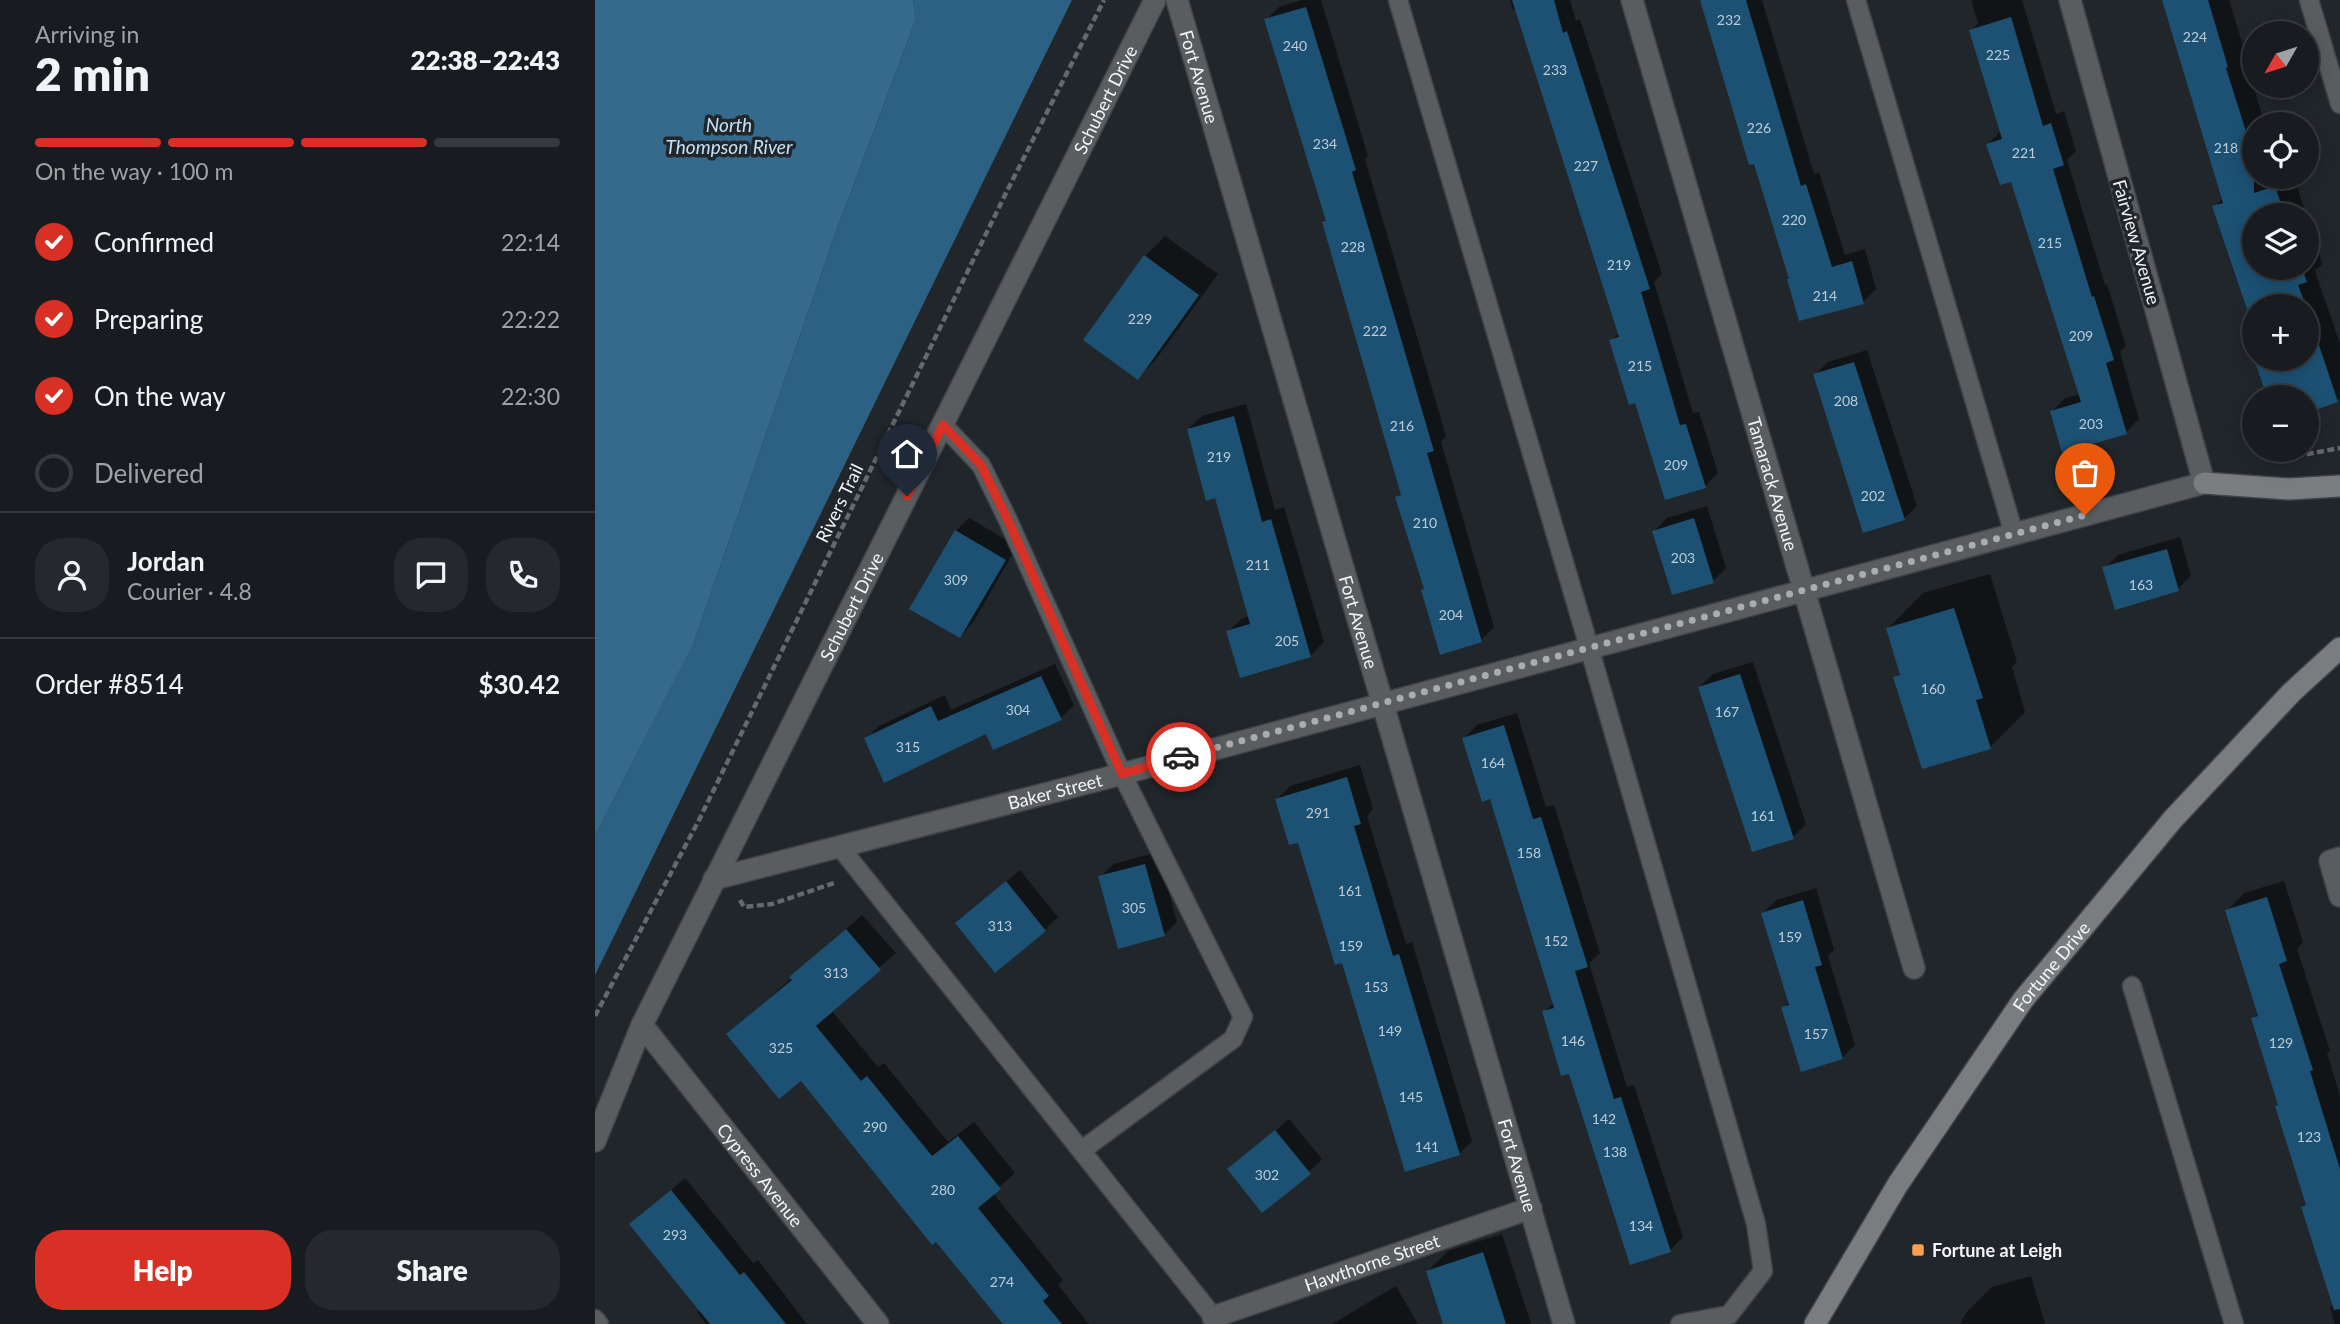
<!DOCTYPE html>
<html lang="en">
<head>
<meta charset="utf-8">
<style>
	body { margin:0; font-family:Lato,sans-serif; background:#25292d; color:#f1f3f6; height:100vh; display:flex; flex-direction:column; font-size:26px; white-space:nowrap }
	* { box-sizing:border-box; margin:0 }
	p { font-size:23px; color:#9fa1a5 }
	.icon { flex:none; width:38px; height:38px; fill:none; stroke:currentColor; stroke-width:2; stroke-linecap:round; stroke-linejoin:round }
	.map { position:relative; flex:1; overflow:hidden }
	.side { display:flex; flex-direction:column; background:#181c20; width:595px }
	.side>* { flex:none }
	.needle { width:46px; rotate:231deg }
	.fabs { position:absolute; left:1647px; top:21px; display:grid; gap:14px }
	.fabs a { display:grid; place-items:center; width:77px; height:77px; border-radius:50%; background:#181c20; box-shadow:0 4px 18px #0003,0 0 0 2px #363a3e; font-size:35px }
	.pin { position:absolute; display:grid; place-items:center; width:60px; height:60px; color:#fff; margin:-72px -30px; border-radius:50% 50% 50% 0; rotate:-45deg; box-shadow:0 0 7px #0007 }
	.pin .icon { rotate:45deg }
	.courier { position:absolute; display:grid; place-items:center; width:70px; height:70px; margin:-35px; border:5px solid #d93025; border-radius:50%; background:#fff; color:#222; box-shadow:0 2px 9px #0007 }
	.head em { font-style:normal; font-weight:800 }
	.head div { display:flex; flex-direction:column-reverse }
	.head { display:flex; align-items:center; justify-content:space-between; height:119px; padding:0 35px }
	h1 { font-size:46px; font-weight:800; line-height:52px }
	.bar { display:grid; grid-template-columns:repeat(4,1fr); gap:10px 7px; align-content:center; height:84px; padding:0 35px }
	.bar i { height:9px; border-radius:5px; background:#363a3e }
	.bar .current { background:#d93025 }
	.bar p { grid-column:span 4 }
	.line { display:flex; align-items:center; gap:18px; padding:0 35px; border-top:2px solid #363a3e }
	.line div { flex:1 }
	.round { display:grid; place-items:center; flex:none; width:74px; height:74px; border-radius:28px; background:#25292d }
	ol { padding:0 35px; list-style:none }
	li { display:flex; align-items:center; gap:21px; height:77px }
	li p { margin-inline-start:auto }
	li .icon { padding:7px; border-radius:50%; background:#d93025; color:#fff; stroke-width:4 }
	li:last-child { color:#9fa1a5 }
	li i { width:38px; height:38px; border:4px solid #363a3e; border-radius:50% }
	.cta { display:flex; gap:14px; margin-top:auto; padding:14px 35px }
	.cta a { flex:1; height:80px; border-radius:28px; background:#d93025; color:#fff; font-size:28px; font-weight:800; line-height:80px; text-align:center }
	.cta a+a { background:#25292d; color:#f1f3f6 }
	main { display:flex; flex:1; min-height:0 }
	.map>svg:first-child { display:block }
</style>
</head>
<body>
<main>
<section class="side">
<div class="head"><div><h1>2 min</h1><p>Arriving in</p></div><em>22:38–22:43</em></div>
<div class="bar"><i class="current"></i><i class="current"></i><i class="current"></i><i></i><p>On the way · 100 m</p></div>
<ol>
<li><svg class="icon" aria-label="check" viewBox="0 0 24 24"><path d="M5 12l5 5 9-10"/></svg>Confirmed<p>22:14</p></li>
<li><svg class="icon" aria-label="check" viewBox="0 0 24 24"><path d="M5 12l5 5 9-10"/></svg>Preparing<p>22:22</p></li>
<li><svg class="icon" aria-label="check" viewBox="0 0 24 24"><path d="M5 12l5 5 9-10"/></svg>On the way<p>22:30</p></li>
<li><i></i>Delivered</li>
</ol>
<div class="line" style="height:126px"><a class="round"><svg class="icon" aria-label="person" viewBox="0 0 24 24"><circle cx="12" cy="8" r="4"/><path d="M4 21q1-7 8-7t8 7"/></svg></a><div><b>Jordan</b><p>Courier · 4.8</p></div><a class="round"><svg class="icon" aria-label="chat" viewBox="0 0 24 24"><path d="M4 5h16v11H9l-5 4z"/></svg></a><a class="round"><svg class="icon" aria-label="phone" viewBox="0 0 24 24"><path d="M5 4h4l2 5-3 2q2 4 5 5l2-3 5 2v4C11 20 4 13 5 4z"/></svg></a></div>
<div class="line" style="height:91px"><div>Order #8514</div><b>$30.42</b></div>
<div class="cta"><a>Help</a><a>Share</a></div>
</section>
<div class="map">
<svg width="1745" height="1324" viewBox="0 0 1745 1324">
	<rect width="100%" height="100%" fill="#20262a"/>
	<polygon fill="#2d6183" points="318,0 477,0 0,975 0,836 98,645 240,234 321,19"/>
	<polygon fill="#366a8d" points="0,0 318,0 321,19 240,234 98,645 0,836"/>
	<g fill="#0007">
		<polygon points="707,0 726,0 773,156 770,159 851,436 846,442 899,627 886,640 830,588 802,497 807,493 729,222 732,219 671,20 684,7"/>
		<polygon points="915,0 975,0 981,21 985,19 1067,274 1059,282 1098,413 1104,412 1123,473 1110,486 1041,401 1016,341 1025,332 922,9 918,10"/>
		<polygon points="1107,0 1167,0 1219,174 1224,172 1250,255 1270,249 1281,289 1268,302 1196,278"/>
		<polygon points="1376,0 1427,0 1461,114 1469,111 1481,151 1472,160 1510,285 1512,284 1531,346 1525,352 1544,419 1531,432 1457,411 1470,398 1485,394 1417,180 1393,144 1406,131 1376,31 1383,23"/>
		<polygon points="1569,0 1634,0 1649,49 1647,51 1670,124 1659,124 1659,177 1699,177 1711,215 1659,215 1659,268 1712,268 1712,216 1727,264 1720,271 1745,344 1745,398 1742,401 1712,411 1712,397 1673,397 1661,359 1712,359 1712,306 1659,306 1659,353 1650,327 1657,320 1619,207 1628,198"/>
		<polygon points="570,236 623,274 562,358 543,378 550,256"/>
		<polygon points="1272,350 1322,506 1309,519 1220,375 1233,362"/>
		<polygon points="651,404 680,510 689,507 729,642 715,656 633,632 646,619 655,616 622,496 593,429 607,416"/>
		<polygon points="1112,506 1131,568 1118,581 1059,531 1072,518"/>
		<polygon points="374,518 422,546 378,623 365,636 361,531"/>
		<polygon points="1585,537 1596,576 1583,589 1509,568 1523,555"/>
		<polygon points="1395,574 1422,662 1417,667 1430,712 1395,747 1300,678 1306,672 1293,628 1328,593"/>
		<polygon points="1158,662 1211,824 1198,837 1105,687 1118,674"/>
		<polygon points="460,664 479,705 466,718 392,732 271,739 284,726 350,695 356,710"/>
		<polygon points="922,713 951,807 959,805 1005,953 994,963 1032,1087 1039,1085 1088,1237 1075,1250 975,1072 949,1012 959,1002 896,797 869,738 882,725"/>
		<polygon points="765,765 778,809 772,816 811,944 817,942 877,1141 864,1154 748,960 704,841 682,799 695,786"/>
		<polygon points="563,852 582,922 569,935 505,877 518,864"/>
		<polygon points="425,870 463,917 450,930 362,923"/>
		<polygon points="1689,881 1708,942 1702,949 1735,1051 1732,1053 1745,1096 1745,1324 1740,1324 1735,1308 1739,1304 1708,1207 1712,1203 1685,1104 1658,1019 1664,1013 1632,911 1649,893"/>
		<polygon points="1221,888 1239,950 1233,956 1260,1045 1247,1058 1188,1008 1195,1001 1168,913 1181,900"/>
		<polygon points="267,915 301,953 236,1010 283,1067 289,1063 353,1142 379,1122 420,1173 398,1193 468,1280 463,1285 494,1324 410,1324 206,1079 134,1034"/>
		<polygon points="694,1119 727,1159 714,1172 634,1170"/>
		<polygon points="90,1178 158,1263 163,1260 212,1324 111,1324 102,1312 105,1308 37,1224"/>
		<polygon points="907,1234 936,1324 850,1324 833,1271 853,1251"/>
		<polygon points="1436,1276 1450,1324 1365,1324 1371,1313 1397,1287"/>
		<polygon points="801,1286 823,1324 737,1324"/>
	</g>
	<g fill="#1c5173">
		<polygon points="917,0 959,0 968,33 972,31 1055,289 1046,292 1085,425 1091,424 1111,488 1070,500 1040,403 1034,405 1014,340 1024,337"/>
		<polygon points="1105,0 1151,0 1206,186 1211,184 1237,267 1257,261 1269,304 1204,321 1192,279 1194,279 1159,164 1154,165"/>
		<polygon points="1567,0 1613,0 1633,67 1631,68 1659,157 1659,193 1680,186 1690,215 1659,215 1659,268 1707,268 1712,282 1703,285 1711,306 1659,306 1659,359 1712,359 1712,309 1743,402 1712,413 1712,397 1672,397 1648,327 1657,324 1617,206 1628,203"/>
		<polygon points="711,7 761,170 757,172 839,451 832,453 887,642 845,655 826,590 829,589 800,497 806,495 727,222 731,221 669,19"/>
		<polygon points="1416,17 1448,126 1456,123 1469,165 1458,169 1497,297 1499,296 1519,360 1511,363 1532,434 1467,453 1455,411 1486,402 1416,182 1405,185 1391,144 1407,139 1374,30"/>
		<polygon points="549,255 604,295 543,380 488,340"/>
		<polygon points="1259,362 1310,520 1268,533 1218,374"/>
		<polygon points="639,416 667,522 676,519 716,657 645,678 631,631 655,624 620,498 611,501 592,429"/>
		<polygon points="1099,518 1119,583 1077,595 1057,531"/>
		<polygon points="360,530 411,560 365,638 314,609"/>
		<polygon points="1572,549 1584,591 1520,610 1507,567"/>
		<polygon points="1359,608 1388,698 1381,700 1396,749 1327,769 1298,677 1305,675 1291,628"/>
		<polygon points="1145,674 1199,839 1157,852 1103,687"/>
		<polygon points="446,676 467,720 398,750 391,734 289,783 269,738 336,706 343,721"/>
		<polygon points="909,725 938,819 946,817 993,967 980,971 1019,1099 1026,1097 1076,1252 1035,1265 974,1074 966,1076 947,1011 959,1008 895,799 887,802 867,738"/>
		<polygon points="752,777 766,824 759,826 798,956 804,954 865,1155 810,1172 747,963 740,965 703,843 694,845 680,799"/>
		<polygon points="550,864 570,936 523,949 503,876"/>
		<polygon points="411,881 451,931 400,973 360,923"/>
		<polygon points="1672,897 1692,961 1684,964 1718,1070 1715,1071 1745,1169 1745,1309 1739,1310 1706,1207 1711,1205 1680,1106 1683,1105 1656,1018 1663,1016 1630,910"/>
		<polygon points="1208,900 1227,965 1220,967 1248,1059 1206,1072 1186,1007 1194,1005 1166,913"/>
		<polygon points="251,929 286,970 221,1026 266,1081 272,1076 337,1156 363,1136 406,1189 383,1208 454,1296 448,1301 467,1324 408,1324 341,1242 337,1245 206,1081 184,1099 131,1034 197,980 194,977"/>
		<polygon points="680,1130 716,1174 667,1213 632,1169"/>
		<polygon points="76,1190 145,1275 149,1272 191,1324 115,1324 34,1224"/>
		<polygon points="888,1252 911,1324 848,1324 831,1271"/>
	</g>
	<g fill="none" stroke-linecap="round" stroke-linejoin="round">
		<defs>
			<g id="lane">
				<polyline points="803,0 994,647 1161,1224 1168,1271 1134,1315 1085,1324"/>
				<polyline points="1261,0 1419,534"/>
				<polyline points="1714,0 1745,104"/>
				<polyline points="348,425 386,465 412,518 527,774 648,1017 638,1039 487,1150"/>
				<polyline points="245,847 624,1324"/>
				<polyline points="1537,986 1639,1324"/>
				<polyline points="0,1319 4,1324"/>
			</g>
			<g id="street">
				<path id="s1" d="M 582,0 L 969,1324"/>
				<path id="s2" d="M 1037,0 L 1319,968"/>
				<polyline points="1745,858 1735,861 1745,896"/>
				<path id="s3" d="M 119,879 L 527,774 L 1609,483 L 1475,0"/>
				<path id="s4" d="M 47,1025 L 283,1324"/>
				<path id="s5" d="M 0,1141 L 47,1025 L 560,0"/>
				<path id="s6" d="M 618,1317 L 936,1208"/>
			</g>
			<g id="secondary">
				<polyline points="1609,483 1694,489 1745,486"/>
				<path id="s7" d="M 1220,1324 L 1303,1184 L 1428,1000 L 1578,819 L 1696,693 L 1745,648"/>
			</g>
		</defs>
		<use href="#lane" stroke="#3d4347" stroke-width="21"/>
		<use href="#street" stroke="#3d4347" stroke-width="24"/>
		<use href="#secondary" stroke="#3d4347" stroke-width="24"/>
		<g stroke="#64696c" stroke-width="4.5" stroke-dasharray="7 3.5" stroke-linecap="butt">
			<polyline points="1691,458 1745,448"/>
			<polyline points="145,900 149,907 177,904 239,883"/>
			<polyline points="0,1016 104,820 413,189 509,0"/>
		</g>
		<use href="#lane" stroke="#5a5d5f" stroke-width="18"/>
		<use href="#street" stroke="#5a5d5f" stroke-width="21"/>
		<use href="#secondary" stroke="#797d80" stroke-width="21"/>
	</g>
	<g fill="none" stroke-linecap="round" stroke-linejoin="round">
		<polyline stroke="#a8adb0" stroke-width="7" stroke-dasharray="0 12.6" points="586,757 1490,515"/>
		<polyline stroke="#d93025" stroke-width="9" points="312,496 348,425 386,465 412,518 527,774 586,757"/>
	</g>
	<rect fill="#f99f4d" stroke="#20262a" stroke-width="2.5" x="1316" y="1243" width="14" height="14" rx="3.5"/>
	<g text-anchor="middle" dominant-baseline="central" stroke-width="7" stroke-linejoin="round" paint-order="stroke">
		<g font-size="14" fill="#bcccd7">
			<text x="1134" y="19">232</text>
			<text x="1600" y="36">224</text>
			<text x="700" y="45">240</text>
			<text x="1403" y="54">225</text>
			<text x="960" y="69">233</text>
			<text x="1164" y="127">226</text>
			<text x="730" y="143">234</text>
			<text x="1631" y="147">218</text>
			<text x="1429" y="152">221</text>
			<text x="991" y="165">227</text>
			<text x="1199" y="219">220</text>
			<text x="1455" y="242">215</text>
			<text x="758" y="246">228</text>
			<text x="1024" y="264">219</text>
			<text x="1230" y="295">214</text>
			<text x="545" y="318">229</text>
			<text x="780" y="330">222</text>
			<text x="1486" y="335">209</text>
			<text x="1045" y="365">215</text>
			<text x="1251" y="400">208</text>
			<text x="1496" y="423">203</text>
			<text x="807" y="425">216</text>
			<text x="624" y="456">219</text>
			<text x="1081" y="464">209</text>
			<text x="1278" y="495">202</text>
			<text x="830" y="522">210</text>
			<text x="1088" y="557">203</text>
			<text x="663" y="564">211</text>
			<text x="361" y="579">309</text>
			<text x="1546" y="584">163</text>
			<text x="856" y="614">204</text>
			<text x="692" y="640">205</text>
			<text x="1338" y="688">160</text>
			<text x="423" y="709">304</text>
			<text x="1132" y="711">167</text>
			<text x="313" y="746">315</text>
			<text x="898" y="762">164</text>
			<text x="723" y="812">291</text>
			<text x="1168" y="815">161</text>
			<text x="934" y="852">158</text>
			<text x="755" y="890">161</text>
			<text x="539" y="907">305</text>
			<text x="405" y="925">313</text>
			<text x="1195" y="936">159</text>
			<text x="961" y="940">152</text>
			<text x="756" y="945">159</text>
			<text x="241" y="972">313</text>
			<text x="781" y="986">153</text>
			<text x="795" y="1030">149</text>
			<text x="1221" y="1033">157</text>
			<text x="978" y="1040">146</text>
			<text x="1686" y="1042">129</text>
			<text x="186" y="1047">325</text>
			<text x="816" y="1096">145</text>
			<text x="1009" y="1118">142</text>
			<text x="280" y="1126">290</text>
			<text x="1714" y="1136">123</text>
			<text x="832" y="1146">141</text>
			<text x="1020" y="1151">138</text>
			<text x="672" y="1174">302</text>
			<text x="348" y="1189">280</text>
			<text x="1046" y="1225">134</text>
			<text x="80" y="1234">293</text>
			<text x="407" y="1281">274</text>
		</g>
		<g font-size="18" fill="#f2f5f8" stroke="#20262a">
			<text stroke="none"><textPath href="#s1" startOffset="80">Fort Avenue</textPath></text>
			<text stroke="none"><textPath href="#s5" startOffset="1160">Schubert Drive</textPath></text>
			<text transform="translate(1542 242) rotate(74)">Fairview Avenue</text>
			<text stroke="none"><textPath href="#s2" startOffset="504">Tamarack Avenue</textPath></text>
			<text transform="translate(244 503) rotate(-64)">Rivers Trail</text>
			<text stroke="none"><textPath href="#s5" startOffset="593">Schubert Drive</textPath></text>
			<text stroke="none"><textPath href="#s1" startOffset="648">Fort Avenue</textPath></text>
			<text stroke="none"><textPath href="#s3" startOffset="352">Baker Street</textPath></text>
			<text stroke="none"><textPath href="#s7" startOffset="429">Fortune Drive</textPath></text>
			<text stroke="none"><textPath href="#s1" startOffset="1214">Fort Avenue</textPath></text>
			<text stroke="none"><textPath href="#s4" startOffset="191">Cypress Avenue</textPath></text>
			<text stroke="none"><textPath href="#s6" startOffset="168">Hawthorne Street</textPath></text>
		</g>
		<g font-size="18" font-weight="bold" fill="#f2f5f8" stroke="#20262a" text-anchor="start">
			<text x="1337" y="1250">Fortune at Leigh</text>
		</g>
		<g font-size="19" font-style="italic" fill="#c2e0f6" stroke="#20262a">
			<text x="134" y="124">North<tspan x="134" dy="22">Thompson River</tspan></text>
		</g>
	</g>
</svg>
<div class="fabs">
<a><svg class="needle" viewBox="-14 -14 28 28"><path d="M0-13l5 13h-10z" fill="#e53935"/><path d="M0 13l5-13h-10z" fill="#9fa1a5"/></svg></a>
<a><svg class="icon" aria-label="locate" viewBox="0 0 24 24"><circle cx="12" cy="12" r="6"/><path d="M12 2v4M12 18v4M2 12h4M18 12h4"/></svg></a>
<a><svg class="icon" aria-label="layers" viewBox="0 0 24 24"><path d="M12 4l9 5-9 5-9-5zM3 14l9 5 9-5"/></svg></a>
<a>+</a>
<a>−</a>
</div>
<div class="pin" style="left:1490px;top:515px;background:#ea580c"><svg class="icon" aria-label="bag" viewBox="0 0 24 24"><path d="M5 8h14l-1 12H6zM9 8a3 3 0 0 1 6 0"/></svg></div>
<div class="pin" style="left:312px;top:496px;background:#1f2937"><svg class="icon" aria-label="home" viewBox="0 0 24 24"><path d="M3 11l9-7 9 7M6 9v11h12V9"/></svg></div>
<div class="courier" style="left:586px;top:757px"><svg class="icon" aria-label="car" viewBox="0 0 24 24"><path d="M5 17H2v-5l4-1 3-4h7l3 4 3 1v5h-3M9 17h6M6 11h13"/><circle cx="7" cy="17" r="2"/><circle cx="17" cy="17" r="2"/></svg></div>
</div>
</main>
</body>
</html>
